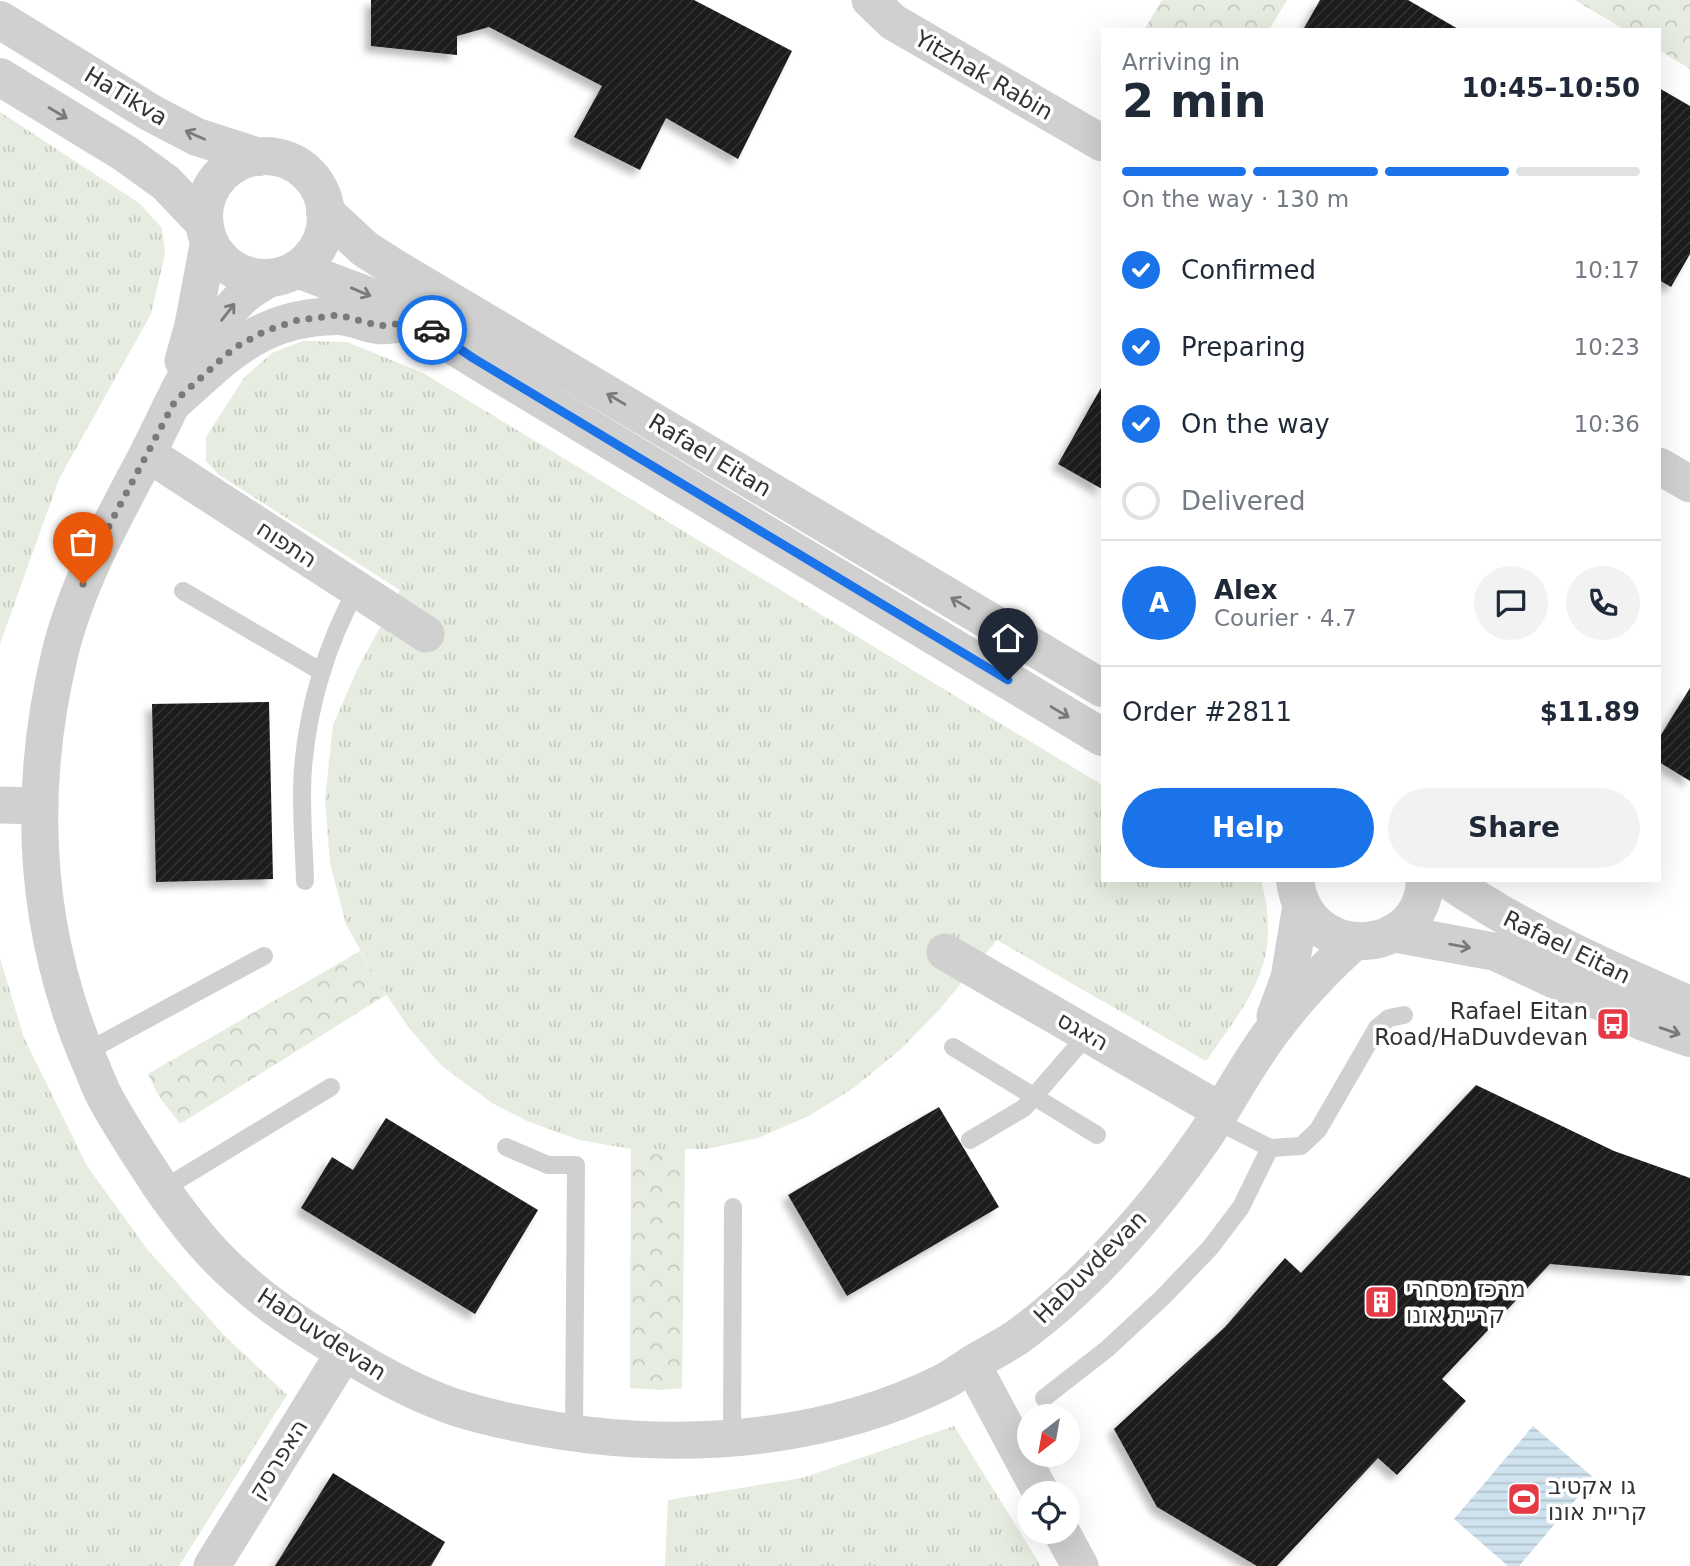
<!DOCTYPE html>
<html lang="en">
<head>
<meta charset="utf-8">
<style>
	body { margin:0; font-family:"DejaVu Sans","Noto Sans Hebrew",sans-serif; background:#f2f2f3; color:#1f2937; height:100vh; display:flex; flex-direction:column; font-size:26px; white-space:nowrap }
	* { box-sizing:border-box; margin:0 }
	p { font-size:23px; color:#747a83 }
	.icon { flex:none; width:38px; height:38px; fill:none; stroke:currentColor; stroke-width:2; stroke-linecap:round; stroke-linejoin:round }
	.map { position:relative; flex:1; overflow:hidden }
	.drawer { position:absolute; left:1101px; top:28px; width:560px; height:854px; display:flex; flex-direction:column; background:#fff; border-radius:0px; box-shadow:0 7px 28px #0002 }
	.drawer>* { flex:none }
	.needle { width:46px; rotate:211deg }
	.buttons { position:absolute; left:1017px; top:1404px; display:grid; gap:14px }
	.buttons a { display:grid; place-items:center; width:63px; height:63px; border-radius:50%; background:#fff; box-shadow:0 7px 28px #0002; font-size:35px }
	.pin { position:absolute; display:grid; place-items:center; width:60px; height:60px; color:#fff; margin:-72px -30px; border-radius:50% 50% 50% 0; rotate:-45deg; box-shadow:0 0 7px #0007 }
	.pin .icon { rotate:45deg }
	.courier { position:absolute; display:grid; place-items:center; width:70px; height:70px; margin:-35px; border:5px solid #1a73e8; border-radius:50%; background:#fff; color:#222; box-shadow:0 2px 9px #0007 }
	.head em { font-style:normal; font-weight:600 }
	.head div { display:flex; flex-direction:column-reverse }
	.head { display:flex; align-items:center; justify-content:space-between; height:119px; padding:0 21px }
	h1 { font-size:46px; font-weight:600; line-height:52px }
	.bar { display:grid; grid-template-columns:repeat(4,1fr); gap:10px 7px; align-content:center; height:84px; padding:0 21px }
	.bar i { height:9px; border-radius:5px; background:#e0e1e3 }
	.bar .active { background:#1a73e8 }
	.bar p { grid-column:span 4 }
	.line { display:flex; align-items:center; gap:18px; padding:0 21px; border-top:2px solid #e0e1e3 }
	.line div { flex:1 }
	.round { display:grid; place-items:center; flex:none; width:74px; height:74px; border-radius:37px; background:#f2f2f3 }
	ol { padding:0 21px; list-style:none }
	li { display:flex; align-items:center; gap:21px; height:77px }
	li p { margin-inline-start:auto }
	li .icon { padding:7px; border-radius:50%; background:#1a73e8; color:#fff; stroke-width:4 }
	li:last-child { color:#747a83 }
	li i { width:38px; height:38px; border:4px solid #e0e1e3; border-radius:50% }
	.cta { display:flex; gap:14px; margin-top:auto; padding:14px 21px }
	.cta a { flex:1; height:80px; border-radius:42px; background:#1a73e8; color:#fff; font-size:28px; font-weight:600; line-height:80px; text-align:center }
	.cta a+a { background:#f2f2f3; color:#1f2937 }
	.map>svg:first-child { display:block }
</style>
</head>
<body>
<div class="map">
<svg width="1690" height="1566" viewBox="0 0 1690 1566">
	<defs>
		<pattern id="grass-tufts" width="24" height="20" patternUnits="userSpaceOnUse" patternTransform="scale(1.75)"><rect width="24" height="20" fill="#e6ecdf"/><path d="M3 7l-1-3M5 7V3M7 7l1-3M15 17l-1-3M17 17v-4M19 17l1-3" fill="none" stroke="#c6cbc0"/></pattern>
		<pattern id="forest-crowns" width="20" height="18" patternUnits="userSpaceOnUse" patternTransform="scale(1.75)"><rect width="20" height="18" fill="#e6ecdf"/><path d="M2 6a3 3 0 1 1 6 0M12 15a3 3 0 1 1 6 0" fill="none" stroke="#c6cbc0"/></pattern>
		<pattern id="water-rules" width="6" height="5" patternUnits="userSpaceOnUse" patternTransform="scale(1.75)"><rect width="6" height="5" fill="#cfe2ee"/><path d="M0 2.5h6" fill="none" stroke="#b2c2cd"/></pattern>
		<pattern id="building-hatch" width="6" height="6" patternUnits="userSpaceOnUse" patternTransform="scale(1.75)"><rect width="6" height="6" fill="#1a1a1a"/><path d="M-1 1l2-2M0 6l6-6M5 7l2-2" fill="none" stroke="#333"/></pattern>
		<filter id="shadow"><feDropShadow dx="-6" dy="6" stdDeviation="3.5" flood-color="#0004"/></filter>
	</defs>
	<rect width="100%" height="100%" fill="#fff"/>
	<g fill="url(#grass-tufts)">
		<polygon points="0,112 139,203 162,228 165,254 151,314 59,479 0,644"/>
		<path d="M 303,341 L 347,342 L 423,373 L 1102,785 L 1102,880 L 1261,880 C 1283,962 1251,997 1206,1061 L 997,940 L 938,1011 L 901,1049 L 855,1087 L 809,1116 L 758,1138 L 707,1149 L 631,1149 L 579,1140 L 527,1121 L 492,1103 L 442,1066 L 409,1028 L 379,984 L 346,924 L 330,863 L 325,800 L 333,725 L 357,670 L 400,590 L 219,475 L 206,461 L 206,437 L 244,378 L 272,353 Z"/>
		<polygon points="0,958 24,1038 87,1166 147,1249 223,1334 287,1395 179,1566 0,1566"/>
		<polygon points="954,1426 1041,1566 665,1566 668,1500 802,1478"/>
	</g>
	<g fill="url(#forest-crowns)">
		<polygon points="1162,0 1287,0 1269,30 1144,30"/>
		<polygon points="1575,0 1690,0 1690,69 1659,50 1659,30 1625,30"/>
		<polygon points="360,951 386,995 180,1124 158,1095 148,1074"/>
		<polygon points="631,1149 685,1149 682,1388 661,1390 630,1388"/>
	</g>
	<polygon fill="url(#water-rules)" points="1533,1426 1594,1478 1519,1566 1508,1566 1454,1519"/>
	<g fill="url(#building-hatch)" filter="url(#shadow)">
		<polygon points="371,0 694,0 792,51 738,159 666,118 640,170 574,137 602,86 489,27 457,36 457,55 371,46"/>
		<polygon points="1320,0 1408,0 1460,30 1303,30"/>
		<polygon points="1659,88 1690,106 1690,254 1671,287 1659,280"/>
		<polygon points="1102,386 1102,489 1058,464"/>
		<polygon points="1690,688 1690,781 1659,762 1659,738"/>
		<polygon points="269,702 273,879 156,882 152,704"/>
		<polygon points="1476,1085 1614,1151 1690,1178 1690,1276 1550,1264 1442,1379 1466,1401 1397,1475 1378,1458 1277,1566 1257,1566 1157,1507 1114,1429 1225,1327 1285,1258 1301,1273"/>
		<polygon points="939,1107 999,1207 847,1296 788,1195"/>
		<polygon points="386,1118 538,1210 475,1314 301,1208 332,1157 353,1170"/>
		<polygon points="333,1473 445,1542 431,1566 275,1566"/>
	</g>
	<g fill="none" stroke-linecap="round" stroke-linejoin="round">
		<g stroke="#d0d0d0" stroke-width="18">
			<polyline points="183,591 322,672"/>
			<path d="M 305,881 C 304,844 300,805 303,768 C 308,706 327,643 357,589"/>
			<polyline points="953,1047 1097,1135"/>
			<polyline points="86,1052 264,956"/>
			<polyline points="1215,1120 1270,1148 1301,1146 1318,1130 1377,1028 1389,1018 1404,1015"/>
			<polyline points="970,1140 1024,1108 1088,1034"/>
			<polyline points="506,1147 548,1165 576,1165 574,1433"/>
			<polyline points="163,1189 331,1087"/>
			<polyline points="1044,1398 1107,1349 1162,1298 1210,1248 1241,1207 1270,1148"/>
			<polyline points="732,1437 733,1207"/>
		</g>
		<g stroke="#d0d0d0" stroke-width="37">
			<polyline points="870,0 893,22 1102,143"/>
			<path d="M 271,278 C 260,284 249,290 240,299 C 195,343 169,415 139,470 C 108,528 76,588 60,653 C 27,790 33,925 87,1056 C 94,1071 99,1087 107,1101 C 123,1130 142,1158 160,1186 C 184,1220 209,1253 241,1280 C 268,1305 301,1326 332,1345 C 371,1369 411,1392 454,1407 C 498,1421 543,1429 588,1435 C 706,1449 834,1436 941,1383 C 952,1378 962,1370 973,1363 C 987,1355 1002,1347 1016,1338 C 1087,1287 1153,1211 1203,1139 C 1226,1105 1246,1067 1270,1034 C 1295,1000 1323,970 1354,942"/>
			<polyline points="183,361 193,325 209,240"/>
			<polyline points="148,454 426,634"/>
			<polyline points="1659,466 1690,484"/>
			<polyline points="0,805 40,806"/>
			<polyline points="945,952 1221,1111"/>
			<polyline points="1275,1016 1289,978 1301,905"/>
			<polyline points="972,1364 1041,1493"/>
			<polyline points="1061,1531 1080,1566"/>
			<polyline points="212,1566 344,1353"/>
		</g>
		<g stroke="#d0d0d0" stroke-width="38">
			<polyline points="0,20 151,113 197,137 259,157"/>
			<polyline points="0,77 126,154 166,183 204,223"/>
			<circle cx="265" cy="217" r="61"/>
			<polyline points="325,212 365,249 393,267 1102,688"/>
			<polyline points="297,269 382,301 473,358 1102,737"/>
			<path d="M 175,401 C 227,354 261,317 336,316 C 351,315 364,324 378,325 C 388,326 400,323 410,322"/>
			<path d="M 1295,880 C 1305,965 1423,958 1425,880"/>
			<path d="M 1448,880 C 1523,932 1607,969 1690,1005"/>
			<polyline points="1393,933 1496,952 1644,1022 1690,1038"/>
		</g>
	</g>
	<defs><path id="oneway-shaft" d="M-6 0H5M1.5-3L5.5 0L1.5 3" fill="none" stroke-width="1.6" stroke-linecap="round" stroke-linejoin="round" transform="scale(1.75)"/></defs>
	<g stroke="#7a7a7a">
		<use href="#oneway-shaft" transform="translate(58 113) rotate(31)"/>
		<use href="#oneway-shaft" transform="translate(195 135) rotate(-156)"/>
		<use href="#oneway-shaft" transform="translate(361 292) rotate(23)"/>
		<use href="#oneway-shaft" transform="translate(228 312) rotate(-52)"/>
		<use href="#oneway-shaft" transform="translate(616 399) rotate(-149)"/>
		<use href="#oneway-shaft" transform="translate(960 603) rotate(-149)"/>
		<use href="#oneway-shaft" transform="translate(1060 712) rotate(31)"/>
		<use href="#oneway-shaft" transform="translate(1460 946) rotate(10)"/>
		<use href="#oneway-shaft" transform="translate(1670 1031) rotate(19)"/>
	</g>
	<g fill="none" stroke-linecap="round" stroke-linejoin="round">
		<polyline stroke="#7a7a7a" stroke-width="7" stroke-dasharray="0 12.6" points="83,584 110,524 175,401 234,348 265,331 298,320 339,315 380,326 417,321 432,330"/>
		<polyline stroke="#1a73e8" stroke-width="9" points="432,330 473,358 1008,680"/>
	</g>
	<defs>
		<symbol id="bus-square" viewBox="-11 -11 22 22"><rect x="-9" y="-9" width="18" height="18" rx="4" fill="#e63946" stroke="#fff"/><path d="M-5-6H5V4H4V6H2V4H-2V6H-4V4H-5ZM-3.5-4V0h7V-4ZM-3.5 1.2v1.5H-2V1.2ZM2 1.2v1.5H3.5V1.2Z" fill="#fff"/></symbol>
		<symbol id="building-square" viewBox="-11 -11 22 22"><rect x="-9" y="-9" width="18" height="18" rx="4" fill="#e63946" stroke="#fff"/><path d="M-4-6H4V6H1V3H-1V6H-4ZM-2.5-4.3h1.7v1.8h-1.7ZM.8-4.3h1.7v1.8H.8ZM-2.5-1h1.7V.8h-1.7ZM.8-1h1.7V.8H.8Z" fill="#fff"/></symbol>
		<symbol id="stadium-square" viewBox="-11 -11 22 22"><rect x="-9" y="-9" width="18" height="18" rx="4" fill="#e63946" stroke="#fff"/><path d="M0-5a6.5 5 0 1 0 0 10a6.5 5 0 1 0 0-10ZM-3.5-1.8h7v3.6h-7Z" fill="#fff"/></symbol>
	</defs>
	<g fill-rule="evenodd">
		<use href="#bus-square" x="1594" y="1005" width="38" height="38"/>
		<use href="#building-square" x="1362" y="1283" width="38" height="38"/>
		<use href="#stadium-square" x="1505" y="1480" width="38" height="38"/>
	</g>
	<g text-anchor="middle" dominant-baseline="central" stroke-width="7" stroke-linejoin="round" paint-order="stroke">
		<g font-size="23" fill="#333" stroke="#fff">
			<text transform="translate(984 75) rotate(30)">Yitzhak Rabin</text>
			<text transform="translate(126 96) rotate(31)">HaTikva</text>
			<text transform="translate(710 455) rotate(31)">Rafael Eitan</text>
			<text transform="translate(287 544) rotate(33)">התפוח</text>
			<text transform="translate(1567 947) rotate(26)">Rafael Eitan</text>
			<text transform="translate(1083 1031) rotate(30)">האגס</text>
			<text transform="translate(1090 1267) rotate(-45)">HaDuvdevan</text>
			<text transform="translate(322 1334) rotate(33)">HaDuvdevan</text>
			<text transform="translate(278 1459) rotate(-58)">האפרסק</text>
		</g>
		<g font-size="23" fill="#333" stroke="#fff" text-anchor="start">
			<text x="1588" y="1011" text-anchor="end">Rafael Eitan<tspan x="1588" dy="26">Road/HaDuvdevan</tspan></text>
			<text x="1406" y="1289">מרכז מסחרי<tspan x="1406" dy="26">קריית אונו</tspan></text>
			<text x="1548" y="1486">גו אקטיב<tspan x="1548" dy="26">קריית אונו</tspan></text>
		</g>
	</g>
</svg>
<div class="buttons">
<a><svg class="needle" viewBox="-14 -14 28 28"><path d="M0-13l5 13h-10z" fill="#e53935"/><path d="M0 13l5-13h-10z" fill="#747a83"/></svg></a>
<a><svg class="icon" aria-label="locate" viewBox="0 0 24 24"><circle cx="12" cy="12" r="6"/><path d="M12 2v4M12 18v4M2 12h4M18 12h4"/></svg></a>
</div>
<div class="pin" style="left:83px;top:584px;background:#ea580c"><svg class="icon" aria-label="bag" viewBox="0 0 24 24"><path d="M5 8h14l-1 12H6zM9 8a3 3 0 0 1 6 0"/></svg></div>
<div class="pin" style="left:1008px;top:680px;background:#1f2937"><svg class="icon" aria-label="home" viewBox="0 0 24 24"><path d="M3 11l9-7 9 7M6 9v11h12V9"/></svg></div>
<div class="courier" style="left:432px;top:330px"><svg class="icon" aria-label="car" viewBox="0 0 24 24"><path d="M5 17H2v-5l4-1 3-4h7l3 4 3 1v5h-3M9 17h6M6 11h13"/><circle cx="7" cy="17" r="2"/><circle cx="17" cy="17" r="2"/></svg></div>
<section class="drawer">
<div class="head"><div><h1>2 min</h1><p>Arriving in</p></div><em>10:45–10:50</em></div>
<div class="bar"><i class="active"></i><i class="active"></i><i class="active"></i><i></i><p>On the way · 130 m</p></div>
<ol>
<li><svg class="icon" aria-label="check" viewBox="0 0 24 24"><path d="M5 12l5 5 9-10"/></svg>Confirmed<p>10:17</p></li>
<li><svg class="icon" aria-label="check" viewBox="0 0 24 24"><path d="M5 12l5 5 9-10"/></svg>Preparing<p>10:23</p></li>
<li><svg class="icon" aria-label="check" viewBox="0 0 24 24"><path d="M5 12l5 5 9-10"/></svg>On the way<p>10:36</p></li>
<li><i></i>Delivered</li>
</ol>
<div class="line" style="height:126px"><b class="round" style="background:#1a73e8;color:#fff">A</b><div><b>Alex</b><p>Courier · 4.7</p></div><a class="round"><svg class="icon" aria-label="chat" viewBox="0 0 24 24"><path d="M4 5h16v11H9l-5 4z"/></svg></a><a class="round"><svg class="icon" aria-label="phone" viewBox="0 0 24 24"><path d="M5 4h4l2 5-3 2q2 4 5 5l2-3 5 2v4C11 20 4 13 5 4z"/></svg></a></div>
<div class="line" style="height:91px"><div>Order #2811</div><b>$11.89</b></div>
<div class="cta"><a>Help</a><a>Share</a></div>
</section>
</div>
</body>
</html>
